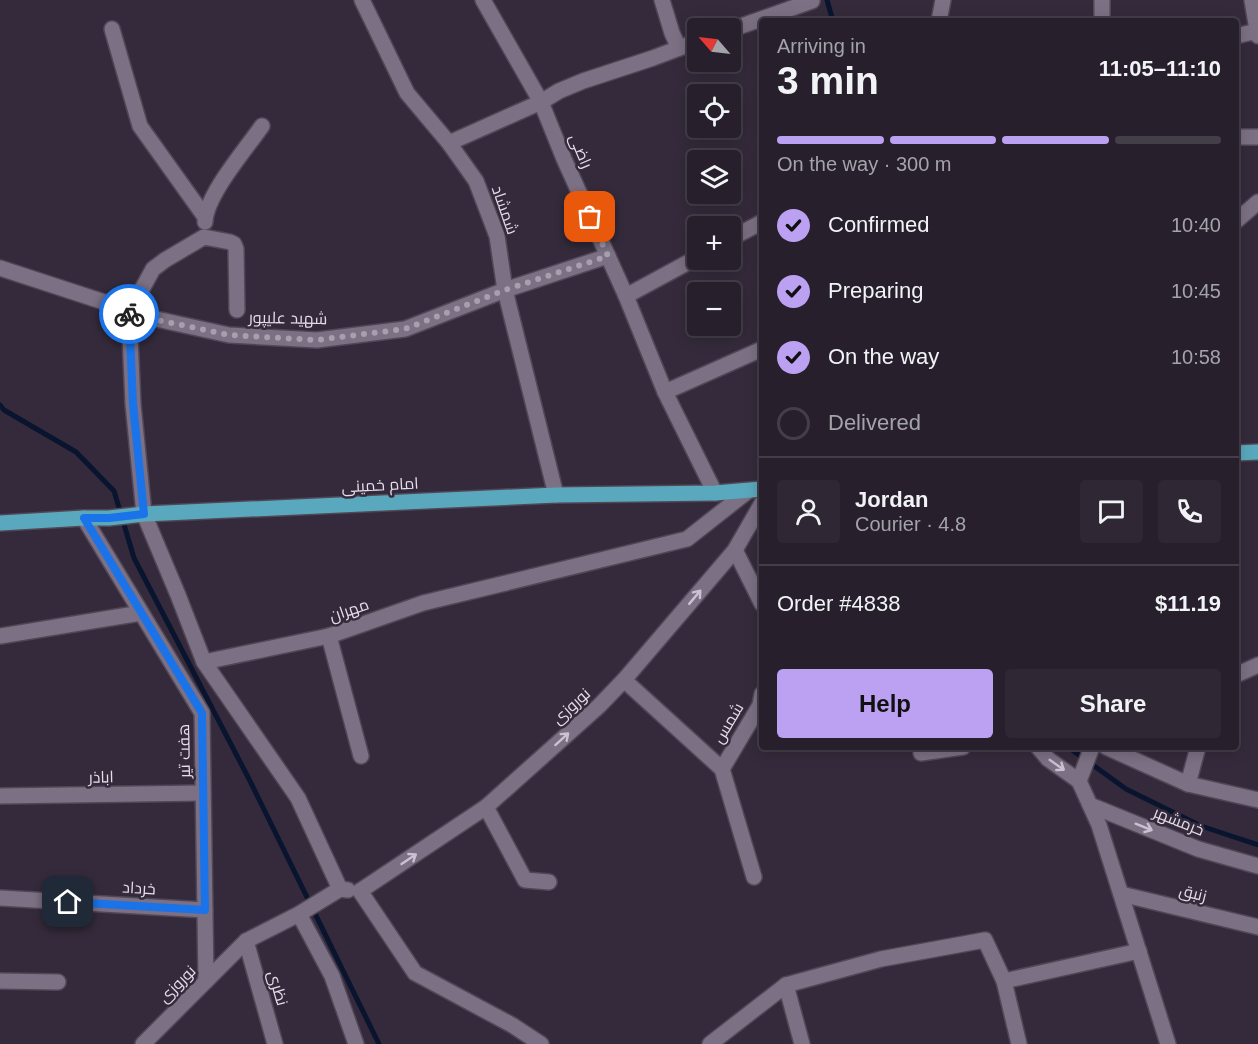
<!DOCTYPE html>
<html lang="en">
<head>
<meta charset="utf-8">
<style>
	body { margin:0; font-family:Arial,Cairo,sans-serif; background:#2f2834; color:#f1f3f6; height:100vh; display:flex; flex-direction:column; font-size:22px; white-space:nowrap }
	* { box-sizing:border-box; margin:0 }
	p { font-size:20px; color:#a4a3a9 }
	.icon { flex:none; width:33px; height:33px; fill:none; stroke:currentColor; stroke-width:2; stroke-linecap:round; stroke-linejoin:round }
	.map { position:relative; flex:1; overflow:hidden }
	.panel { position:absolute; left:759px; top:18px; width:480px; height:732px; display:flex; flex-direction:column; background:#27202c; border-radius:6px; box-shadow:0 3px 15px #0003,0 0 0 2px #433e48 }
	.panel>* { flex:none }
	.needle { width:39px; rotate:298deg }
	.controls { position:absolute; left:687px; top:18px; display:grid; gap:12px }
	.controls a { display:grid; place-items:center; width:54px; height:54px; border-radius:6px; background:#27202c; box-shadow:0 3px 15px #0003,0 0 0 2px #433e48; font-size:30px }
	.pin { position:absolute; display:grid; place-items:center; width:51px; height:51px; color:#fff; margin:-26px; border-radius:12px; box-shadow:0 3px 9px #0006 }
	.courier { position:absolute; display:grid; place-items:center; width:60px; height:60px; margin:-30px; border:4px solid #1a73e8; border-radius:50%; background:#fff; color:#222; box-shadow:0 2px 8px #0007 }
	.overview em { font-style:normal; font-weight:700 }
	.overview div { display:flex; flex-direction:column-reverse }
	.overview { display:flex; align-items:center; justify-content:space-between; height:102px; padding:0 18px }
	h1 { font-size:39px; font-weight:700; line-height:45px }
	.bar { display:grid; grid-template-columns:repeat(4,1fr); gap:9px 6px; align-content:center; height:72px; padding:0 18px }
	.bar i { height:8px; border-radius:4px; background:#433e48 }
	.bar .current { background:#bca0f2 }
	.bar p { grid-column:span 4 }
	.line { display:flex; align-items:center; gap:15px; padding:0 18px; border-top:2px solid #433e48 }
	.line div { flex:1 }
	.round { display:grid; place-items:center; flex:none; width:63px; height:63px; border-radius:6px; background:#2f2834 }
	ol { padding:0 18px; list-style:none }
	li { display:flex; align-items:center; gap:18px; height:66px }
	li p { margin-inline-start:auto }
	li .icon { padding:6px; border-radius:50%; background:#bca0f2; color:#111; stroke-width:4 }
	li:last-child { color:#a4a3a9 }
	li i { width:33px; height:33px; border:3px solid #433e48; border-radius:50% }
	.action { display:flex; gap:12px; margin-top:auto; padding:12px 18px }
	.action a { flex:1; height:69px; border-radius:6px; background:#bca0f2; color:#111; font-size:24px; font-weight:700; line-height:69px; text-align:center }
	.action a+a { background:#2f2834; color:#f1f3f6 }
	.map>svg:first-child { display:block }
</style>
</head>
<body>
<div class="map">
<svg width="1258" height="1044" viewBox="0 0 1258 1044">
	<rect width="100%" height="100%" fill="#342a3b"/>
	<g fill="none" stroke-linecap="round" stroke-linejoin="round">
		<g stroke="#09142f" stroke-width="5">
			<polyline points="827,0 833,21"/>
			<polyline points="0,405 4,410 76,452 114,491 134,558 249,779 379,1044"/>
			<polyline points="1068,747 1126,789 1201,826 1258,845"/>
		</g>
		<defs>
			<g id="minor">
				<polyline points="362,0 407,93 449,143 476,181 497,236 505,290 556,495"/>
				<polyline points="483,0 541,102 564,159 626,296 665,392 715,493"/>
				<polyline points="662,0 672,33 679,48"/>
				<polyline points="1252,0 1258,36"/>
				<polyline points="939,21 943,0"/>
				<polyline points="1102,21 1102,0"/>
				<polyline points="112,29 140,126 205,217"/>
				<polyline points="730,30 812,1"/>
				<polyline points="1236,36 1257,31"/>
				<polyline points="1236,137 1258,137"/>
				<polyline points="449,143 541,102 559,91 583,81 653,58 698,41"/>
				<polyline points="1236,221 1258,202"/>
				<path d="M 205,222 C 206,195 246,149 262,126"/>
				<polyline points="730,239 762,222"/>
				<polyline points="0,268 104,302 129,313 229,335 317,340 405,329 505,290 608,256"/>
				<polyline points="626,296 698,257"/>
				<polyline points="665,392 762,349"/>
				<polyline points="84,518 202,713 206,981"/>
				<polyline points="735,550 762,604"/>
				<polyline points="0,636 141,613"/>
				<polyline points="329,636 361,756"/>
				<polyline points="204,662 178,595 144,514 133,404 129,313 153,269 165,260 204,237 230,242 234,244 236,249 237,310"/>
				<polyline points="1236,675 1258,665"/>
				<polyline points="624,680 722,769 754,877"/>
				<polyline points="1038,747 1048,759 1079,781"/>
				<polyline points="1092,747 1079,781 1099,825 1168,1044"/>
				<polyline points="1106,747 1188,784 1258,800"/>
				<polyline points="921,753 963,747"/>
				<polyline points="722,769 760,705 762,694"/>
				<polyline points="1188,784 1198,747"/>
				<polyline points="0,796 203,793"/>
				<polyline points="1090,805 1198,849 1258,866"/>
				<polyline points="486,807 525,880 549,882"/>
				<polyline points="340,889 298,798 204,662 329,636 423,603 687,539 748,491"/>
				<polyline points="360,891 486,807 599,706 624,680 735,550 762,503"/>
				<polyline points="360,891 415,973 512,1025 541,1044"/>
				<polyline points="1121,894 1258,927"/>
				<polyline points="0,898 205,910"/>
				<polyline points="299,914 332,976 356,1044"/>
				<polyline points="246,941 275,1044"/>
				<polyline points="0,981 58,982"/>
				<polyline points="1004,981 1019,1044"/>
				<polyline points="786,985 802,1044"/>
				<polyline points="143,1044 246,941 299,914 340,889 348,890"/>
				<polyline points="710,1044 786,985 881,959 985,940 1004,981 1139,951"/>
			</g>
			<g id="major">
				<polyline points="1236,453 1258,452"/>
				<polyline points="0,523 84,518 109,518 144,514 556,495 715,493 762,489"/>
			</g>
		</defs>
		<use href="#minor" stroke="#504756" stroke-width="18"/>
		<use href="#major" stroke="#504756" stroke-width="18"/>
		<use href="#minor" stroke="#7c7084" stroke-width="15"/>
		<use href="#major" stroke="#5aa8bd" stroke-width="15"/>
	</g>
	<defs><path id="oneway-shaft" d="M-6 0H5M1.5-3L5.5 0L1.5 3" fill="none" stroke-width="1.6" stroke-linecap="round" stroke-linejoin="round" transform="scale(1.5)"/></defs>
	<g stroke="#cac2d0">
		<use href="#oneway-shaft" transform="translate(695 597) rotate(-50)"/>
		<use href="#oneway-shaft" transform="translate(562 739) rotate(-42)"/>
		<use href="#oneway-shaft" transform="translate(1057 765) rotate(35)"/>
		<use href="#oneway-shaft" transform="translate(1144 827) rotate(22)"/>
		<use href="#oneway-shaft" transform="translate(409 859) rotate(-34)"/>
	</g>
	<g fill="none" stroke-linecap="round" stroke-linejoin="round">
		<polyline stroke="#a69fac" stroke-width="6" stroke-dasharray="0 10.8" points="129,314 229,335 316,340 405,329 505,290 608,256 590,217"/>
		<polyline stroke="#1a73e8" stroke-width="8" points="68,902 205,910 202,713 84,518 109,518 144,514 133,404 129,314"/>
	</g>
	<g text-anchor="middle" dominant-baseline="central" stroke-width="5" stroke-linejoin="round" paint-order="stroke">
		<g font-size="16" fill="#e4dee9" stroke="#342a3b">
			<text transform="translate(581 151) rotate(67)">راضی</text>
			<text transform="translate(505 210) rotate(71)">شمشاد</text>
			<text transform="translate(288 318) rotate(1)">شهید علیپور</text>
			<text transform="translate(380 485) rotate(-3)">امام خمینی</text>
			<text transform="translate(349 610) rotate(-19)">مهران</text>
			<text transform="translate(571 706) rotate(-42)">نوروزی</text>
			<text transform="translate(728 723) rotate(-59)">شمس</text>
			<text transform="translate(184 751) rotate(-91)">هفت تیر</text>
			<text transform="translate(101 777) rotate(-1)">اباذر</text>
			<text transform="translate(1179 821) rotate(22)">خرمشهر</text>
			<text transform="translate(139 888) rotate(3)">خرداد</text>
			<text transform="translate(1193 893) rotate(14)">زنبق</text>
			<text transform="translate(177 984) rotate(-45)">نوروزی</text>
			<text transform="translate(278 988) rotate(74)">نظری</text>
		</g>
	</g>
</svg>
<div class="controls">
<a><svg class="needle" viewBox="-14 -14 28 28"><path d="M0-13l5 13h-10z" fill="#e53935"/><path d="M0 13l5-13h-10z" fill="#a4a3a9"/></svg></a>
<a><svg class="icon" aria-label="locate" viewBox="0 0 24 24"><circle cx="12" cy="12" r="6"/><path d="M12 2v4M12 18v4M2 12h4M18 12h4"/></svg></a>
<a><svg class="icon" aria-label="layers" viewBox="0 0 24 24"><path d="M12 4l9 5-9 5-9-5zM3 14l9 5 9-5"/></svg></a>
<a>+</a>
<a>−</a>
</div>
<div class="pin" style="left:590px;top:217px;background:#ea580c"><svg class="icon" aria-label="bag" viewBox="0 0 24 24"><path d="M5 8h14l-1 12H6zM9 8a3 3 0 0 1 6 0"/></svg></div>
<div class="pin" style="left:68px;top:902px;background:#1f2937"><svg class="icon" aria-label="home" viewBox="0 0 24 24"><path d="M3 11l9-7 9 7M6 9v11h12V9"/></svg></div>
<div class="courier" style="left:129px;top:314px"><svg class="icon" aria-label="bike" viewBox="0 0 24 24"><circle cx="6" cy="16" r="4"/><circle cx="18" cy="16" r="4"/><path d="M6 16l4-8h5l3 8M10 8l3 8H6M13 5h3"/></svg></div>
<section class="panel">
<div class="overview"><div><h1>3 min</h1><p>Arriving in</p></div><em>11:05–11:10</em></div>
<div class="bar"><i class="current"></i><i class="current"></i><i class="current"></i><i></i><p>On the way · 300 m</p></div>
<ol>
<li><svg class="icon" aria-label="check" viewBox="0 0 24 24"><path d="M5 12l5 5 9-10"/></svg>Confirmed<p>10:40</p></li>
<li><svg class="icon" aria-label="check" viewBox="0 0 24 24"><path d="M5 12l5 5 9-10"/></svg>Preparing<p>10:45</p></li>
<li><svg class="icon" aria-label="check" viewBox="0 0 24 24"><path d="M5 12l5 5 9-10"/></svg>On the way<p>10:58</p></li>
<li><i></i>Delivered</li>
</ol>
<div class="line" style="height:108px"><a class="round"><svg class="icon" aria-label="person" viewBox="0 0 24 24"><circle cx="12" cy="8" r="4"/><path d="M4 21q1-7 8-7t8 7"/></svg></a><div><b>Jordan</b><p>Courier · 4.8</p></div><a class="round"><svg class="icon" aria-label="chat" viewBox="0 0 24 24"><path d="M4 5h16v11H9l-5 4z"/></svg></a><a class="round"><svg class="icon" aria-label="phone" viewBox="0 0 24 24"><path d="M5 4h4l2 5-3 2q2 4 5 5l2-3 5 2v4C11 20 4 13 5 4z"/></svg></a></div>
<div class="line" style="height:78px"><div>Order #4838</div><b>$11.19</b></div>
<div class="action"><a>Help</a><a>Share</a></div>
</section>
</div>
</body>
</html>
